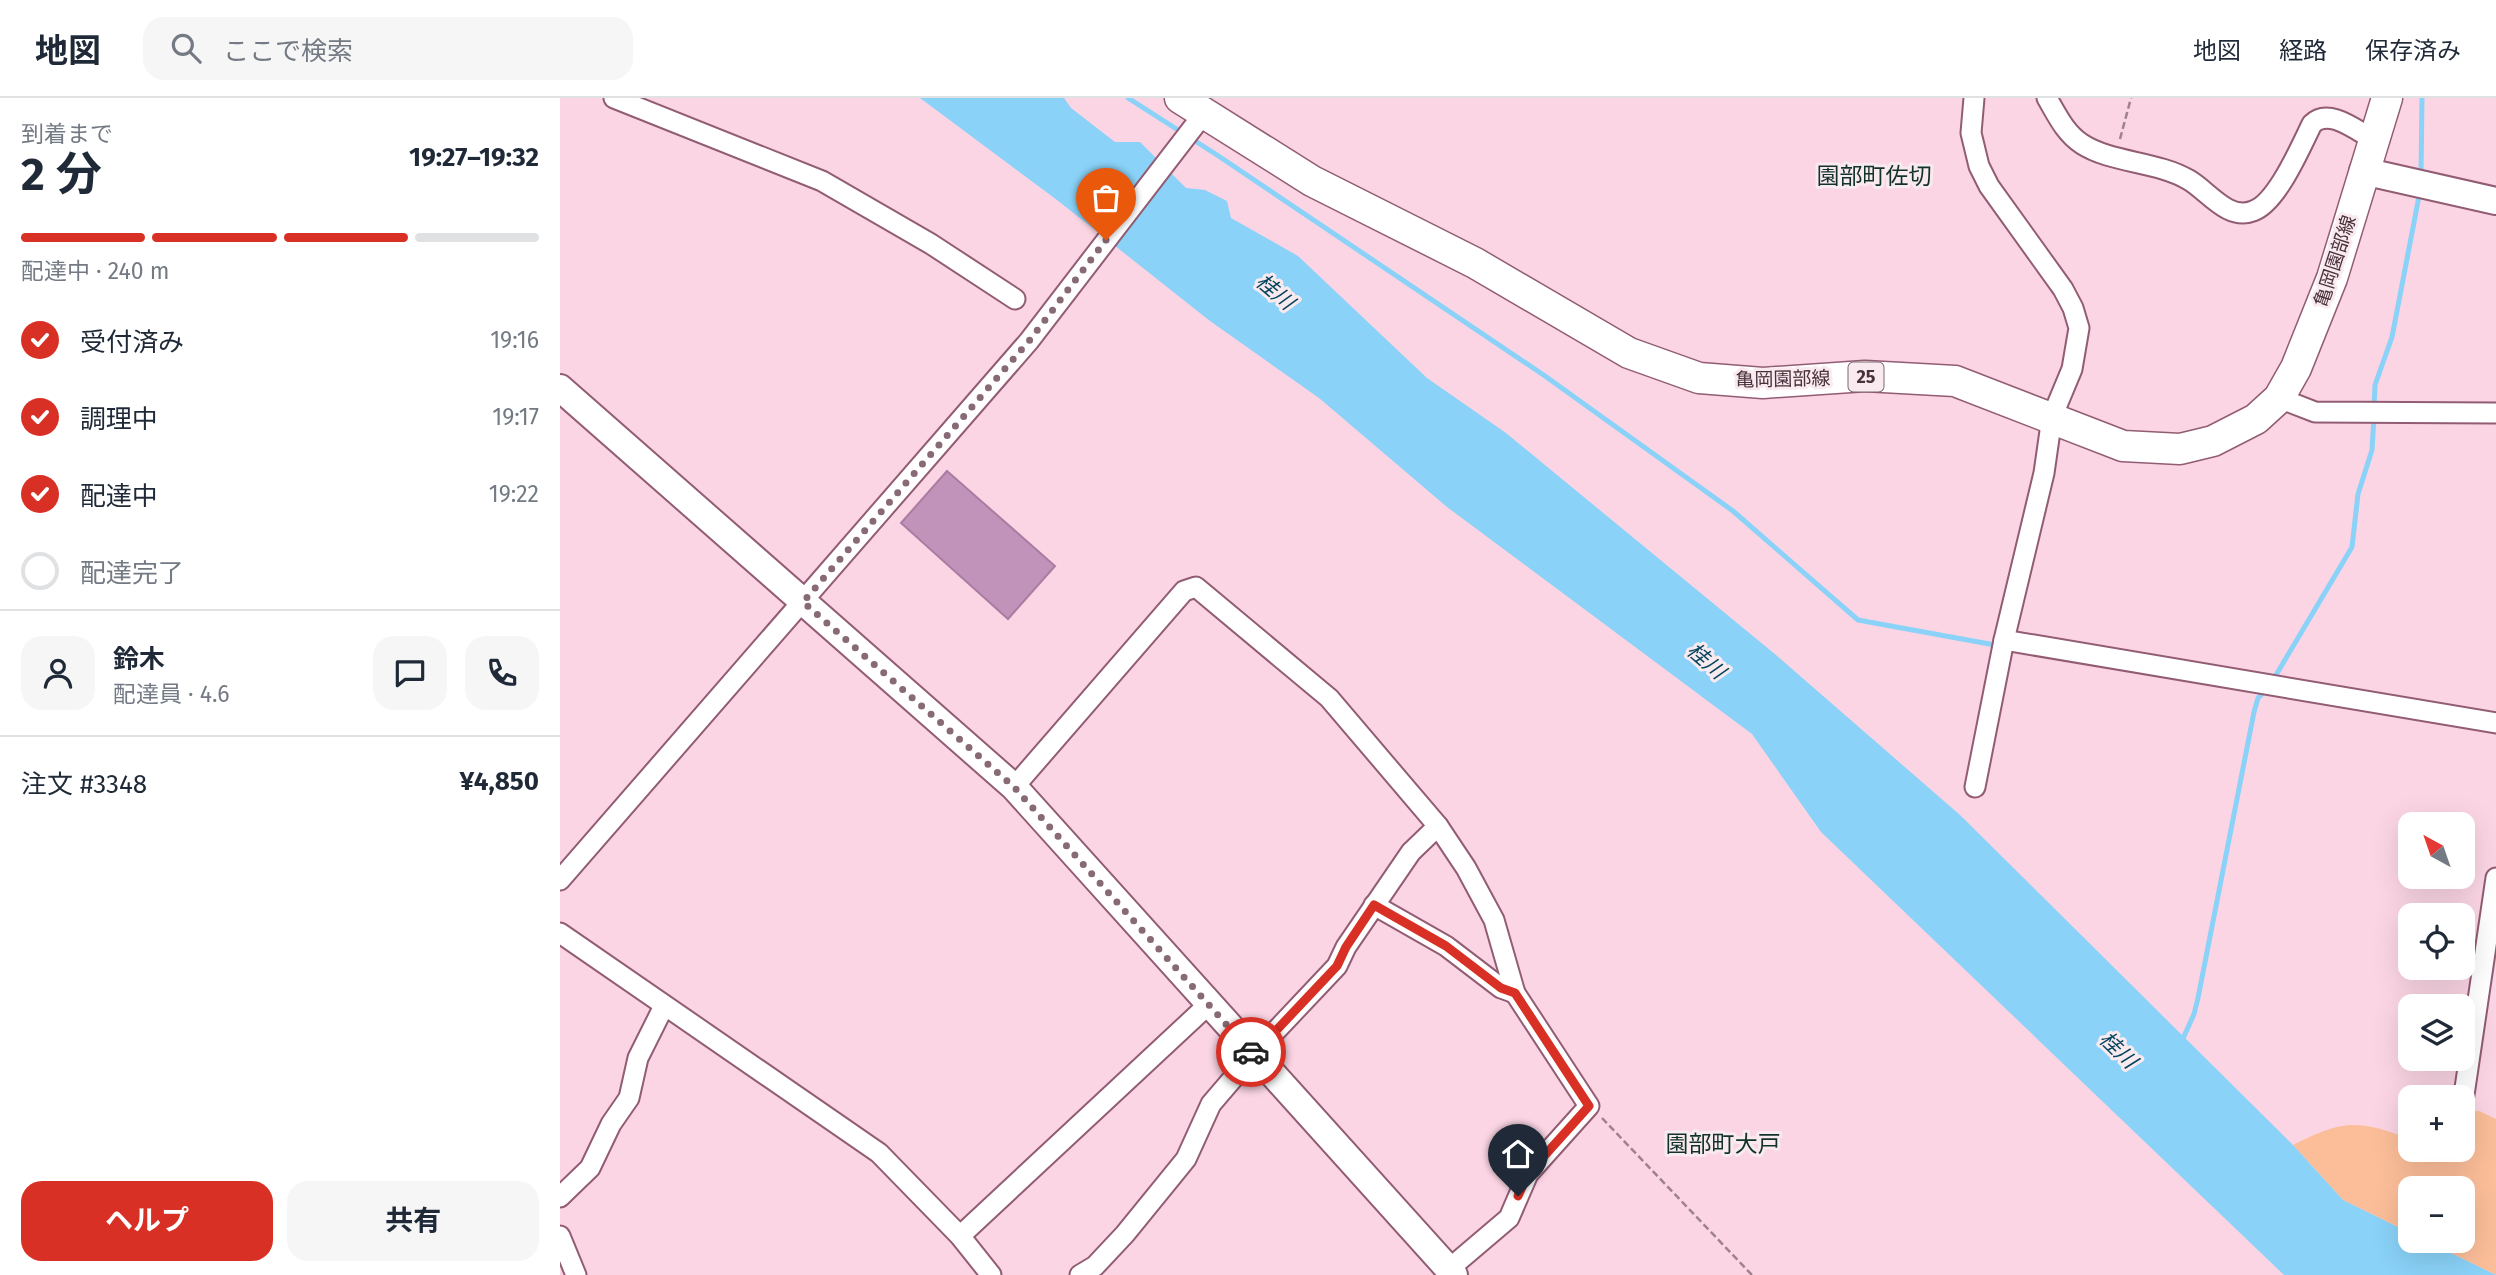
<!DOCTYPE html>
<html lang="ja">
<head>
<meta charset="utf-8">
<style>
	body { margin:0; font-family:"Fira Sans","Noto Sans JP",sans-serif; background:#f6f6f7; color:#1f2937; height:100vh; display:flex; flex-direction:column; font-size:26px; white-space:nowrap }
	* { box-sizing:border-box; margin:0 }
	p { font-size:23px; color:#747a83 }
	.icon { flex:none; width:38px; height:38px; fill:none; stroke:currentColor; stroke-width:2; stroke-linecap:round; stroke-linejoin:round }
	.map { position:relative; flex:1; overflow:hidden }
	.drawer { display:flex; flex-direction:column; background:#fff; width:560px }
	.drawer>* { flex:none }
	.needle { width:46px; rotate:320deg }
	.fabs { position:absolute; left:1838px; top:714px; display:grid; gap:14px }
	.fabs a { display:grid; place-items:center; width:77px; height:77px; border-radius:14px; background:#fff; box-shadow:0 7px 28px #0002; font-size:35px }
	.pin { position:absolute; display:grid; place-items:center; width:60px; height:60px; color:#fff; margin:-72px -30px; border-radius:50% 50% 50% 0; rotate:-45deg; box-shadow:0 0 7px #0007 }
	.pin .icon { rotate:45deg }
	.courier { position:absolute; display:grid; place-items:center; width:70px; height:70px; margin:-35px; border:5px solid #d93025; border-radius:50%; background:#fff; color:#222; box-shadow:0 2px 9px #0007 }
	.summary em { font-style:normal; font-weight:700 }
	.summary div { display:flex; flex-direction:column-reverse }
	.summary { display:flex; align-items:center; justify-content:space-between; height:119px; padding:0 21px }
	h1 { font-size:46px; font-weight:700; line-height:52px }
	.bar { display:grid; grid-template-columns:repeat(4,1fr); gap:10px 7px; align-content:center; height:84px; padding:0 21px }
	.bar i { height:9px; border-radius:5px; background:#e0e1e3 }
	.bar .selected { background:#d93025 }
	.bar p { grid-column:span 4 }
	.line { display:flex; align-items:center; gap:18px; padding:0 21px; border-top:2px solid #e0e1e3 }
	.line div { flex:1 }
	.round { display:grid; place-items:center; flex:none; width:74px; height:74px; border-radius:21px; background:#f6f6f7 }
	ol { padding:0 21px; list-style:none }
	li { display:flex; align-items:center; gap:21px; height:77px }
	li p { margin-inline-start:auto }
	li .icon { padding:7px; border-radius:50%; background:#d93025; color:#fff; stroke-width:4 }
	li:last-child { color:#747a83 }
	li i { width:38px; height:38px; border:4px solid #e0e1e3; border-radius:50% }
	.cta { display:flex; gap:14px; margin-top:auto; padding:14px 21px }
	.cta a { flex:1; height:80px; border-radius:21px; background:#d93025; color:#fff; font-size:28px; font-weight:700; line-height:80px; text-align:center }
	.cta a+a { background:#f6f6f7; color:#1f2937 }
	header { display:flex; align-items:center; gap:42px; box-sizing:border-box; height:98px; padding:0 35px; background:#fff; border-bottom:2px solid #e0e1e3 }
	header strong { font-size:33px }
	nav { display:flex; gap:38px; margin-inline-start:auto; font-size:24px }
	.search { width:490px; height:63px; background:#f6f6f7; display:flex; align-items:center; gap:18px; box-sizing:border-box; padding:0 24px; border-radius:21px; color:#747a83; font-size:26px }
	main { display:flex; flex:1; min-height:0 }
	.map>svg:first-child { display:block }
</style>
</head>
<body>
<header>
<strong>地図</strong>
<div class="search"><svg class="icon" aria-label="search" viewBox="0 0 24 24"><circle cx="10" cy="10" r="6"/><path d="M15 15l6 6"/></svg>ここで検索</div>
<nav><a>地図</a><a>経路</a><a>保存済み</a></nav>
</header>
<main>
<section class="drawer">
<div class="summary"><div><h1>2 分</h1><p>到着まで</p></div><em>19:27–19:32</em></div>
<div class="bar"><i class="selected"></i><i class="selected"></i><i class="selected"></i><i></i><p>配達中 · 240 m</p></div>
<ol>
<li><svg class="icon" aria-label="check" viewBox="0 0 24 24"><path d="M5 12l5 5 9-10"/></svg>受付済み<p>19:16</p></li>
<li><svg class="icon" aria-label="check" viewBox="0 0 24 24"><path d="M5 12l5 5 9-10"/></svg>調理中<p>19:17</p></li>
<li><svg class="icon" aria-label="check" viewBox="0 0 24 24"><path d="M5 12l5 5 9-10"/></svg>配達中<p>19:22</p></li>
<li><i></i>配達完了</li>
</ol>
<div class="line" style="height:126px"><a class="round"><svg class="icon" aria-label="person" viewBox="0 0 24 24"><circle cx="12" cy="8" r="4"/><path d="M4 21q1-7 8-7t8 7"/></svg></a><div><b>鈴木</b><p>配達員 · 4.6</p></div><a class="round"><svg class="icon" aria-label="chat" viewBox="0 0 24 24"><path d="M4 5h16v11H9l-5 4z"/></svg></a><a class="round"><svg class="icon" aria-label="phone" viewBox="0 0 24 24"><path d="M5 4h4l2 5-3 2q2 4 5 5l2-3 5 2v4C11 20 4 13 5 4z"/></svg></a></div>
<div class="line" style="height:91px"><div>注文 #3348</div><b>¥4,850</b></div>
<div class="cta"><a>ヘルプ</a><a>共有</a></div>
</section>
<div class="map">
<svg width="1936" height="1177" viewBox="0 0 1936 1177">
	<rect width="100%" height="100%" fill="#fbd5e4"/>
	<path fill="#fcbe99" d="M 1906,1012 L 1919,1013 L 1936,1021 L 1936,1177 L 1866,1143 L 1902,1143 L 1902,1090 L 1850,1090 L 1850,1135 L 1783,1102 L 1733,1047 C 1783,1022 1797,1021 1850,1041 L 1850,1052 L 1902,1052 L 1902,1015 Z"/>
	<polygon fill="#8ad2f8" points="360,0 504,0 511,10 555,44 580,44 626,90 645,92 667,103 671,120 738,158 867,280 946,335 1216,557 1400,717 1733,1047 1783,1102 1850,1135 1850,1143 1866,1143 1936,1177 1724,1177 1261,734 1192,636 887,409 759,300 650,223 497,102"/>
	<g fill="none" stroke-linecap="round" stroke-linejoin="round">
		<g stroke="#8ad2f8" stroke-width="5">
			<polyline points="568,0 657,57 985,278 1173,413 1298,522 1435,547"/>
			<polyline points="1861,77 1862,0"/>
			<polyline points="1814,309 1815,287 1832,239 1860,93"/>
			<polyline points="1713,582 1792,449 1798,396 1812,352 1814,318"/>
			<polyline points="1621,945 1634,916 1638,900 1694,614 1698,600 1708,590"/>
		</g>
	</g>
	<polygon fill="#c293ba" stroke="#aa7ca2" stroke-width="2" points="387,373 495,468 448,521 341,425"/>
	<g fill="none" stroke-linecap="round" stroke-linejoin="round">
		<defs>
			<g id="street">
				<polyline points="54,0 262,83 371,146 455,201"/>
				<polyline points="1414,0 1411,35 1419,68 1429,88 1503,191 1513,210 1519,230 1512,271 1492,319 1484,375 1444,542 1415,689"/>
				<path d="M 1487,0 C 1497,17 1505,35 1522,46 C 1551,65 1597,63 1629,82 C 1648,93 1668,123 1693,113 C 1717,105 1741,48 1752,26 C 1769,9 1797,33 1814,42"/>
				<polyline points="1719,300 1755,314 1936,315"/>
				<polyline points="1444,542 1936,625"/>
				<polyline points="454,689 624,493 636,489 769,600 878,728 906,770 934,822 955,895 1029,1008 968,1076 949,1120 889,1171"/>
				<polyline points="0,782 469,243 645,14"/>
				<polyline points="814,807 886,848 941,890 955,895"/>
				<polyline points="0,835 319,1055 400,1138 431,1177"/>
				<polyline points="1904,997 1936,780"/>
				<polyline points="0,1099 30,1070 51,1026 69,1000 78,960 104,908"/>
				<polyline points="0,1138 16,1177"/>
				<polyline points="400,1138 649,906"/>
				<polyline points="520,1177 535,1168 565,1136 626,1061 651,1006 693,957 777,868 786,849 851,754 878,728"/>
			</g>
			<g id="secondary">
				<polyline points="1803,73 1936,103"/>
				<polyline points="0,290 454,689 894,1177"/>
			</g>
			<polyline id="primary" points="620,0 752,83 915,165 1069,255 1139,280 1203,285 1305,278 1395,283 1563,348 1620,351 1653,343 1696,321 1719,300 1736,270 1772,180 1827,0"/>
		</defs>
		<use href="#street" stroke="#925c73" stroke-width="23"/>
		<use href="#secondary" stroke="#925c73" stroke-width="30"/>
		<use href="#primary" stroke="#925c73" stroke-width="33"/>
		<g stroke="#a0818e" stroke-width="2.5" stroke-dasharray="7 3.5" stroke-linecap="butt">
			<polyline points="1560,41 1571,0"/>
			<polyline points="1042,1020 1192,1177"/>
		</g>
		<use href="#street" stroke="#fff" stroke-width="19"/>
		<use href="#secondary" stroke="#fff" stroke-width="26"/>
		<use href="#primary" stroke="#fff" stroke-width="30"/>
	</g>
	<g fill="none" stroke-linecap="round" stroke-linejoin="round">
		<polyline stroke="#876a76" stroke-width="7" stroke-dasharray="0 12.6" points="546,142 469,243 243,504 454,689 691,954"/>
		<polyline stroke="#d93025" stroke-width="9" points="691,954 693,957 777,868 786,849 814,807 886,848 941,890 955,895 1029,1008 968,1076 958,1098"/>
	</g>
	<g text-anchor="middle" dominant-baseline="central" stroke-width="6" stroke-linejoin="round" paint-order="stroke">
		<rect fill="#f8eaef" stroke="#7e6871" stroke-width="2" x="1288.5" y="264.5" width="35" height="29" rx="5"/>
		<g font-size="18" font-weight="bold" fill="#49313b">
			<text x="1306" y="279">25</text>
		</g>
		<g font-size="19" fill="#49313b" stroke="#f8eaef">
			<text transform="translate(1775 163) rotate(-72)">亀岡園部線</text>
			<text transform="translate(1223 281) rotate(-1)">亀岡園部線</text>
		</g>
		<g font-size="21" font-style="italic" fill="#05445d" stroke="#f8eaef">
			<text transform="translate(715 194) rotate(40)">桂川</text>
			<text transform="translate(1146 563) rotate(41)">桂川</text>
			<text transform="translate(1558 952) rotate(44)">桂川</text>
		</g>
		<g font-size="23" fill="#123128" stroke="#f8eaef">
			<text x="1314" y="78">園部町佐切</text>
			<text x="1163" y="1046">園部町大戸</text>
		</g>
	</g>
</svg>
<div class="fabs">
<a><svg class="needle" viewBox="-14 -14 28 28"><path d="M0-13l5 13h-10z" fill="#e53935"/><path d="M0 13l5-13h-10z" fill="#747a83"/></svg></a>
<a><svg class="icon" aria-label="locate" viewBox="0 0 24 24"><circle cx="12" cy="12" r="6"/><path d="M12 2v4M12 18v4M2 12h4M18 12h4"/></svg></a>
<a><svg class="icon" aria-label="layers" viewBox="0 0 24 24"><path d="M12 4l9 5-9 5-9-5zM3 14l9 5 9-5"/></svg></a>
<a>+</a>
<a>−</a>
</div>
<div class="pin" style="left:546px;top:142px;background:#ea580c"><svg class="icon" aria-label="bag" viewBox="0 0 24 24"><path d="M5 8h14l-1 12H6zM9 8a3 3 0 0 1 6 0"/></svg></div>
<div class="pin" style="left:958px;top:1098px;background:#1f2937"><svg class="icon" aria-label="home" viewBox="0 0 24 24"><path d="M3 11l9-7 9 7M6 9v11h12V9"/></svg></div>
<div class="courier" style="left:691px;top:954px"><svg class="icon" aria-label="car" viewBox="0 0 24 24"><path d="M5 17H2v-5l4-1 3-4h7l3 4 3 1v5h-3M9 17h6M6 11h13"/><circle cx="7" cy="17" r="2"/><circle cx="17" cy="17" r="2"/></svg></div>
</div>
</main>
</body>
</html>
